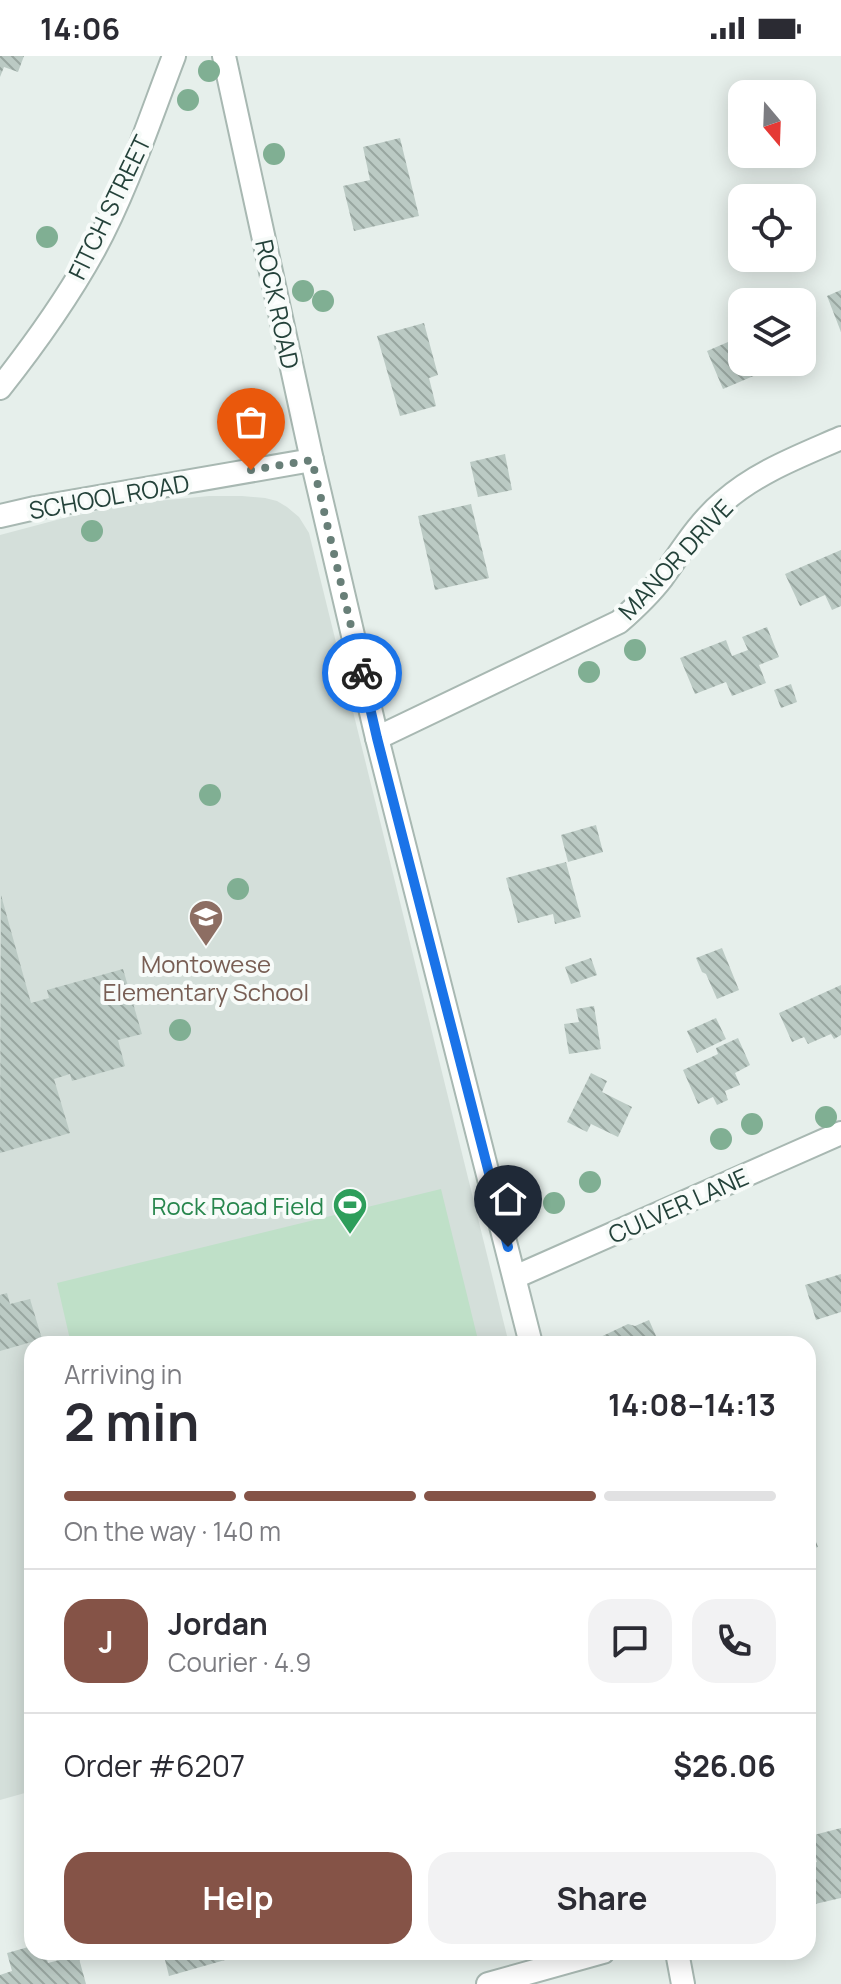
<!DOCTYPE html>
<html lang="en">
<head>
<meta charset="utf-8">
<style>
	body { margin:0; font-family:Manrope,sans-serif; background:#f2f2f3; color:#2b2b33; height:100vh; display:flex; flex-direction:column; font-size:30px; white-space:nowrap }
	* { box-sizing:border-box; margin:0 }
	p { font-size:26px; color:#7c7c81 }
	.icon { flex:none; width:44px; height:44px; fill:none; stroke:currentColor; stroke-width:2; stroke-linecap:round; stroke-linejoin:round }
	.map { position:relative; flex:1; overflow:hidden }
	.sheet { position:absolute; left:24px; top:1280px; width:792px; height:624px; display:flex; flex-direction:column; background:#fff; border-radius:24px; box-shadow:0 4px 20px #0003 }
	.sheet>* { flex:none }
	.needle { width:52px; rotate:161deg }
	.fabs { position:absolute; left:728px; top:24px; display:grid; gap:16px }
	.fabs a { display:grid; place-items:center; width:88px; height:88px; border-radius:16px; background:#fff; box-shadow:0 4px 20px #0003; font-size:40px }
	.pin { position:absolute; display:grid; place-items:center; width:68px; height:68px; color:#fff; margin:-82px -34px; border-radius:50% 50% 50% 0; rotate:-45deg; box-shadow:0 0 8px #0007 }
	.pin .icon { rotate:45deg }
	.courier { position:absolute; display:grid; place-items:center; width:80px; height:80px; margin:-40px; border:6px solid #1a73e8; border-radius:50%; background:#fff; color:#222; box-shadow:0 2px 10px #0007 }
	.headline em { font-style:normal; font-weight:700 }
	.headline div { display:flex; flex-direction:column-reverse }
	.headline { display:flex; align-items:center; justify-content:space-between; height:136px; padding:0 40px }
	h1 { font-size:52px; font-weight:700; line-height:60px }
	.bar { display:grid; grid-template-columns:repeat(4,1fr); gap:12px 8px; align-content:center; height:96px; padding:0 40px }
	.bar i { height:10px; border-radius:6px; background:#e1e1e2 }
	.bar .on { background:#855347 }
	.bar p { grid-column:span 4 }
	.line { display:flex; align-items:center; gap:20px; padding:0 40px; border-top:2px solid #e1e1e2 }
	.line div { flex:1 }
	.round { display:grid; place-items:center; flex:none; width:84px; height:84px; border-radius:24px; background:#f2f2f3 }
	.action { display:flex; gap:16px; margin-top:auto; padding:16px 40px }
	.action a { flex:1; height:92px; border-radius:24px; background:#855347; color:#fff; font-size:32px; font-weight:700; line-height:92px; text-align:center }
	.action a+a { background:#f2f2f3; color:#2b2b33 }
	.status { display:flex; justify-content:space-between; align-items:center; height:56px; padding:0 40px; background:#fff; direction:ltr }
	.status svg { height:22px; fill:currentColor }
	.map>svg:first-child { display:block }
</style>
</head>
<body>
<div class="status"><b>14:06</b><svg viewBox="0 0 49 12"><path d="M0 12V9h3v3zM5 12V6h3v6zM10 12V3h3v9zM15 12V0h3v12zM26 1h20v11H26zM47 4h2v5h-2z"/></svg></div>
<div class="map">
<svg width="841" height="1928" viewBox="0 0 841 1928">
	<defs>
		<pattern id="building-back-hatch" width="6" height="6" patternUnits="userSpaceOnUse" patternTransform="scale(2)"><rect width="6" height="6" fill="#bbcac4"/><path d="M-1 5l2 2M0 0l6 6M5-1l2 2" fill="none" stroke="#98a6a0"/></pattern>
	</defs>
	<rect width="100%" height="100%" fill="#e6efeb"/>
	<polygon fill="#d4dfda" points="209,440 242,440 265,442 277,445 287,451 299,461 309,477 509,1288 32,1288 32,1735 0,1744 0,479 64,462 111,452 157,445"/>
	<polygon fill="#bfe0c8" points="441,1133 479,1288 71,1288 57,1227"/>
	<g fill="url(#building-back-hatch)">
		<polygon points="0,0 24,0 18,16 4,11 0,21"/>
		<polygon points="400,82 419,160 354,175 343,130 370,124 363,91"/>
		<polygon points="841,234 841,276 827,240"/>
		<polygon points="424,267 438,319 429,322 436,350 400,360 377,280"/>
		<polygon points="742,280 742,306 786,306 723,333 707,295"/>
		<polygon points="505,398 512,434 478,441 470,406"/>
		<polygon points="471,448 489,522 435,534 418,460"/>
		<polygon points="841,494 841,550 832,554 825,539 800,550 785,518"/>
		<polygon points="767,571 779,601 759,609 766,627 732,640 726,626 695,638 680,602 726,584 732,600 748,594 742,581"/>
		<polygon points="791,628 797,646 781,652 774,634"/>
		<polygon points="596,769 603,796 568,806 561,779"/>
		<polygon points="566,806 581,861 555,868 553,858 518,867 506,822"/>
		<polygon points="1,839 31,947 49,942 47,934 123,913 142,978 118,984 125,1010 72,1025 70,1018 54,1023 70,1077 0,1097"/>
		<polygon points="722,892 739,934 717,943 706,918 702,916 696,902"/>
		<polygon points="591,902 597,919 571,928 565,911"/>
		<polygon points="841,929 841,979 834,983 831,978 808,988 804,981 792,986 779,957"/>
		<polygon points="594,950 601,993 569,998 564,968 579,966 576,953"/>
		<polygon points="716,962 726,983 697,997 687,975"/>
		<polygon points="738,982 750,1009 735,1017 740,1029 725,1035 728,1044 717,1049 713,1041 698,1048 683,1014 718,998 716,992"/>
		<polygon points="591,1017 607,1025 602,1036 632,1051 618,1081 591,1068 587,1076 567,1066"/>
		<polygon points="841,1218 841,1256 816,1264 805,1229"/>
		<polygon points="7,1237 10,1248 30,1243 42,1283 0,1295 0,1239"/>
		<polygon points="649,1264 656,1280 647,1284 649,1288 596,1288 594,1284 628,1268 635,1270"/>
		<polygon points="808,1464 818,1491 808,1494"/>
		<polygon points="841,1772 841,1842 815,1848 808,1822 808,1808 817,1806 810,1780"/>
		<polygon points="32,1890 32,1896 45,1896 48,1907 78,1899 86,1928 0,1928 0,1919 12,1915 7,1897"/>
		<polygon points="163,1896 231,1896 232,1902 169,1920"/>
	</g>
	<g fill="none" stroke-linecap="round" stroke-linejoin="round">
		<defs>
			<g id="street">
				<polyline points="224,0 312,404 377,682 531,1288"/>
				<path d="M 0,332 C 34,289 67,243 94,194 C 127,133 149,65 174,0"/>
				<polyline points="0,460 35,452 312,404"/>
				<path d="M 377,682 L 619,566 C 635,552 649,539 662,522 C 681,496 698,467 723,446 C 757,416 800,400 841,382"/>
				<polyline points="515,1221 841,1077"/>
				<polyline points="677,1896 683,1928"/>
				<polyline points="488,1928 603,1896"/>
			</g>
		</defs>
		<use href="#street" stroke="#a8b8b2" stroke-width="26"/>
		<use href="#street" stroke="#fff" stroke-width="22"/>
	</g>
	<g fill="#80af93">
		<circle cx="209" cy="15" r="11"/>
		<circle cx="188" cy="44" r="11"/>
		<circle cx="274" cy="98" r="11"/>
		<circle cx="47" cy="181" r="11"/>
		<circle cx="303" cy="235" r="11"/>
		<circle cx="323" cy="245" r="11"/>
		<circle cx="92" cy="475" r="11"/>
		<circle cx="635" cy="594" r="11"/>
		<circle cx="589" cy="616" r="11"/>
		<circle cx="210" cy="739" r="11"/>
		<circle cx="238" cy="833" r="11"/>
		<circle cx="180" cy="974" r="11"/>
		<circle cx="826" cy="1061" r="11"/>
		<circle cx="752" cy="1068" r="11"/>
		<circle cx="721" cy="1083" r="11"/>
		<circle cx="590" cy="1126" r="11"/>
		<circle cx="554" cy="1147" r="11"/>
	</g>
	<g fill="none" stroke-linecap="round" stroke-linejoin="round">
		<polyline stroke="#687f78" stroke-width="8" stroke-dasharray="0 14.4" points="251,414 312,404 362,617"/>
		<polyline stroke="#1a73e8" stroke-width="10" points="362,617 377,682 508,1191"/>
	</g>
	<defs>
		<symbol id="school-pin" viewBox="-11 -11 22 30"><path d="M0 17L-7.5 6A9.5 9.5 0 1 1 7.5 6Z" fill="#8d6e63" stroke="#f7fbf9"/><path d="M0-5L7-2L0 1L-7-2ZM-4 1L0 2.5L4 1V4Q0 6-4 4Z" fill="#fff"/></symbol>
		<symbol id="stadium-pin" viewBox="-11 -11 22 30"><path d="M0 17L-7.5 6A9.5 9.5 0 1 1 7.5 6Z" fill="#2e9e5b" stroke="#f7fbf9"/><path d="M0-5a6.5 5 0 1 0 0 10a6.5 5 0 1 0 0-10ZM-3.5-1.8h7v3.6h-7Z" fill="#fff"/></symbol>
	</defs>
	<g fill-rule="evenodd">
		<use href="#school-pin" x="186" y="841" width="40" height="54"/>
		<use href="#stadium-pin" x="330" y="1129" width="40" height="54"/>
	</g>
	<g text-anchor="middle" dominant-baseline="central" stroke-width="8" stroke-linejoin="round" paint-order="stroke">
		<g font-size="24" fill="#24423a" stroke="#f7fbf9">
			<text transform="translate(109 151) rotate(-64)">FITCH STREET</text>
			<text transform="translate(278 248) rotate(78)">ROCK ROAD</text>
			<text transform="translate(109 440) rotate(-10)">SCHOOL ROAD</text>
			<text transform="translate(675 503) rotate(-47)">MANOR DRIVE</text>
			<text transform="translate(678 1149) rotate(-24)">CULVER LANE</text>
		</g>
		<g font-size="24" fill="#785e54" stroke="#f7fbf9">
			<text x="206" y="907">Montowese<tspan x="206" dy="28">Elementary School</tspan></text>
		</g>
		<g font-size="24" fill="#27864d" stroke="#f7fbf9" text-anchor="end">
			<text x="324" y="1149">Rock Road Field</text>
		</g>
	</g>
</svg>
<div class="fabs">
<a><svg class="needle" viewBox="-14 -14 28 28"><path d="M0-13l5 13h-10z" fill="#e53935"/><path d="M0 13l5-13h-10z" fill="#7c7c81"/></svg></a>
<a><svg class="icon" aria-label="locate" viewBox="0 0 24 24"><circle cx="12" cy="12" r="6"/><path d="M12 2v4M12 18v4M2 12h4M18 12h4"/></svg></a>
<a><svg class="icon" aria-label="layers" viewBox="0 0 24 24"><path d="M12 4l9 5-9 5-9-5zM3 14l9 5 9-5"/></svg></a>
</div>
<div class="pin" style="left:251px;top:414px;background:#ea580c"><svg class="icon" aria-label="bag" viewBox="0 0 24 24"><path d="M5 8h14l-1 12H6zM9 8a3 3 0 0 1 6 0"/></svg></div>
<div class="pin" style="left:508px;top:1191px;background:#1f2937"><svg class="icon" aria-label="home" viewBox="0 0 24 24"><path d="M3 11l9-7 9 7M6 9v11h12V9"/></svg></div>
<div class="courier" style="left:362px;top:617px"><svg class="icon" aria-label="bike" viewBox="0 0 24 24"><circle cx="6" cy="16" r="4"/><circle cx="18" cy="16" r="4"/><path d="M6 16l4-8h5l3 8M10 8l3 8H6M13 5h3"/></svg></div>
<section class="sheet">
<div class="headline"><div><h1>2 min</h1><p>Arriving in</p></div><em>14:08–14:13</em></div>
<div class="bar"><i class="on"></i><i class="on"></i><i class="on"></i><i></i><p>On the way · 140 m</p></div>
<div class="line" style="height:144px"><b class="round" style="background:#855347;color:#fff">J</b><div><b>Jordan</b><p>Courier · 4.9</p></div><a class="round"><svg class="icon" aria-label="chat" viewBox="0 0 24 24"><path d="M4 5h16v11H9l-5 4z"/></svg></a><a class="round"><svg class="icon" aria-label="phone" viewBox="0 0 24 24"><path d="M5 4h4l2 5-3 2q2 4 5 5l2-3 5 2v4C11 20 4 13 5 4z"/></svg></a></div>
<div class="line" style="height:104px"><div>Order #6207</div><b>$26.06</b></div>
<div class="action"><a>Help</a><a>Share</a></div>
</section>
</div>
</body>
</html>
